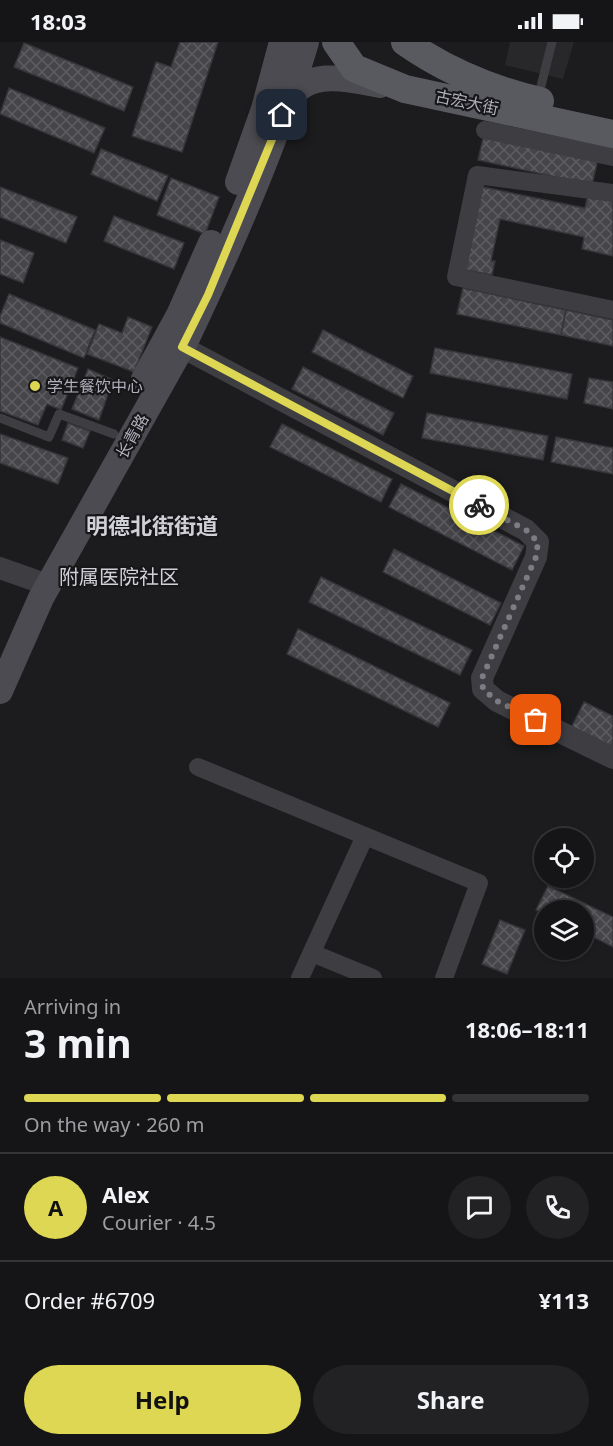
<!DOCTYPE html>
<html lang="en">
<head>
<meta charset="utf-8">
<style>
	body { margin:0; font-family:"Noto Sans","Noto Sans SC",sans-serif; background:#222123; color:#f1f3f6; height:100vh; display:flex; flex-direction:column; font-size:22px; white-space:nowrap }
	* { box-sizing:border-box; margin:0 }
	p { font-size:20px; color:#9d9ea1 }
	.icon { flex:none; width:33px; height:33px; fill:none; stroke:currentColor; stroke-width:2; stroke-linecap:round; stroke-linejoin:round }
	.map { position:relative; height:936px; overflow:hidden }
	.drawer { display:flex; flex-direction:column; background:#151416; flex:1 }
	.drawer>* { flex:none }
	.tools { position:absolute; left:534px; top:786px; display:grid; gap:12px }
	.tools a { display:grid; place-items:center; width:60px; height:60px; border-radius:50%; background:#151416; box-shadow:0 2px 4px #0004,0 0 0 2px #343335; font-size:30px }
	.pin { position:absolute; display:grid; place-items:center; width:51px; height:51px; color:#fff; margin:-26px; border-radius:12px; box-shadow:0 3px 9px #0006 }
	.courier { position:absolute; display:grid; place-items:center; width:60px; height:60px; margin:-30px; border:4px solid #ddd753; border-radius:50%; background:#fff; color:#222; box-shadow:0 2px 8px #0007 }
	.head em { font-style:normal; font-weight:700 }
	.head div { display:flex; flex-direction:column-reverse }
	.head { display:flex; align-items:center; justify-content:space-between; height:102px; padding:0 24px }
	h1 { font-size:39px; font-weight:700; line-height:45px }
	.bar { display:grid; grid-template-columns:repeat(4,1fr); gap:9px 6px; align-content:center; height:72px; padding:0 24px }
	.bar i { height:8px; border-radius:4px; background:#343335 }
	.bar .active { background:#ddd753 }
	.bar p { grid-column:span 4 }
	.line { display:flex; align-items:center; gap:15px; padding:0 24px; border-top:2px solid #343335 }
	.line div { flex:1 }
	.round { display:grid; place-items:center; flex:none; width:63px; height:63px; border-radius:32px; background:#222123 }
	.action { display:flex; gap:12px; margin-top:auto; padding:12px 24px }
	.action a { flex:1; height:69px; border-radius:36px; background:#ddd753; color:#111; font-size:24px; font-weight:700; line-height:69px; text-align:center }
	.action a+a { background:#222123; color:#f1f3f6 }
	.status { display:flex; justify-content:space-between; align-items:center; height:42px; padding:0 30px; background:#151416; direction:ltr }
	.status svg { height:16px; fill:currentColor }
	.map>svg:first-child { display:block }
</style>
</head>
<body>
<div class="status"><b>18:03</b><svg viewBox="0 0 49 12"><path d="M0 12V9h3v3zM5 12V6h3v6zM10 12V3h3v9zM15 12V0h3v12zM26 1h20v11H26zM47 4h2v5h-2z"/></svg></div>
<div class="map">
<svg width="613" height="936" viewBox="0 0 613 936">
	<defs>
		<pattern id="building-cross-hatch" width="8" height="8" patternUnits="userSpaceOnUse" patternTransform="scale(1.5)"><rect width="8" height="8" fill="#46454a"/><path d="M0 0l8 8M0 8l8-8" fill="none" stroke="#5e5d62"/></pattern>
	</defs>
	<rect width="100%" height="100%" fill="#1c1b1d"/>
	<polygon fill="#28272a" points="510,0 574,0 563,37 505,23"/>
	<g fill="url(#building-cross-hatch)" stroke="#363539" stroke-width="1.5">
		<polygon points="180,0 218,0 182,110 132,94 156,20 171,25"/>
		<polygon points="24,1 133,45 124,69 14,25"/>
		<polygon points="9,46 105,86 94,111 0,72"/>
		<polygon points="484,92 598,117 592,143 478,118"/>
		<polygon points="101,107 168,134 157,159 91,132"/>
		<polygon points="171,136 219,155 205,192 157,173"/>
		<polygon points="478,144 585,166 588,152 613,157 613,214 582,207 584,195 500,177 491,219 495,219 492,233 461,227"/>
		<polygon points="0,145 77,175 66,201 0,175"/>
		<polygon points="114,174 184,201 174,227 104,199"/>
		<polygon points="0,198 34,211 23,241 0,232"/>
		<polygon points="463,246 566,268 561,293 457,272"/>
		<polygon points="9,252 95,288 84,316 0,281 0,274"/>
		<polygon points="566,268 613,278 613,304 561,293"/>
		<polygon points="128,275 152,285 134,330 87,312 99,282 122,291"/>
		<polygon points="323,288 413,334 403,356 312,310"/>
		<polygon points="0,295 78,326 61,368 47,362 38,383 0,369"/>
		<polygon points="435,306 572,332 567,357 430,331"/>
		<polygon points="303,325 394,371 383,393 292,347"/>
		<polygon points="88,327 113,338 99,378 72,367"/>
		<polygon points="589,336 613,340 613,367 584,361"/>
		<polygon points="427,371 548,394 543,418 422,396"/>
		<polygon points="68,381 90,389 83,406 62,398"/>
		<polygon points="282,382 392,437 381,460 270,405"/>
		<polygon points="0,392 68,416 58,442 0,421"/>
		<polygon points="556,395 613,406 613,432 551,420"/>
		<polygon points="401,442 524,504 512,528 389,465"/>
		<polygon points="394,507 501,561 490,583 383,530"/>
		<polygon points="321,535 472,608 460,633 309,560"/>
		<polygon points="298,587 450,661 438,685 287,612"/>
		<polygon points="584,660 613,674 613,707 571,686"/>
		<polygon points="548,844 613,875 613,905 584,890 584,868 544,868 544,872 536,868"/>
		<polygon points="500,878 525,888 507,932 482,922"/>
	</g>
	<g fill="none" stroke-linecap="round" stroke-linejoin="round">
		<g stroke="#3d3d42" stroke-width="9">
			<polyline points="538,56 552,0"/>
			<polyline points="0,376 49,395 59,372 114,392"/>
		</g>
		<g stroke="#3d3d42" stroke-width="18">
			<polyline points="485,88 613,115"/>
			<polyline points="613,151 477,133 456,235 613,268"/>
			<polyline points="198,725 479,841 444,936"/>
			<polyline points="312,911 373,936"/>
			<polyline points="300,936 365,794"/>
		</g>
		<g stroke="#3d3d42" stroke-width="22">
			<polyline points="167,297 526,488 538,500 536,515 482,636 483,647 497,659 613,716"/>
			<polyline points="0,526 48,543"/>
		</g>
		<g stroke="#4b4b51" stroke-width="26">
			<path d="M 289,59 C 306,26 349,37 380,43"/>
			<polyline points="238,140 264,67 282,0"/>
			<polyline points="144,337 179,273 211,201"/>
			<path d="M 0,649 L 41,556 L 187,296 C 232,201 276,102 306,0"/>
		</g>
		<g stroke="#595960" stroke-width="28">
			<polyline points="336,0 354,26 405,47 613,92"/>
			<path d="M 405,0 C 445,28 493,48 540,59"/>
		</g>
	</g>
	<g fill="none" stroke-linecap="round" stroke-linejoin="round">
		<polyline stroke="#7c7c84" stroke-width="6" stroke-dasharray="0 10.8" points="479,463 526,488 538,500 536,515 482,636 483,647 497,659 536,678"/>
		<polyline stroke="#ddd753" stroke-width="8" points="282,73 208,253 182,305 479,463"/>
	</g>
	<circle fill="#ddd753" stroke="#171618" stroke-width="2" cx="35" cy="344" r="6"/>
	<g text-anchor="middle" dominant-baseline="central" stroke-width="4.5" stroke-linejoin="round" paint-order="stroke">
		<g font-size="16" fill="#afb0bb" stroke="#171618">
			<text transform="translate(467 60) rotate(12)">古宏大街</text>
			<text transform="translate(132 394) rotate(-61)">长青路</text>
		</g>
		<g font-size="16" fill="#afb0bb" stroke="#171618" text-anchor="start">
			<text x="47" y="344">学生餐饮中心</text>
		</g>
		<g font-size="20" fill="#d0d0d7" stroke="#171618">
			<text x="119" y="534">附属医院社区</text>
		</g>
		<g font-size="22" font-weight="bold" fill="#d0d0d7" stroke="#171618">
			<text x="152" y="483">明德北街街道</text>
		</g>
	</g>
</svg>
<div class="tools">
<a><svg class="icon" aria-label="locate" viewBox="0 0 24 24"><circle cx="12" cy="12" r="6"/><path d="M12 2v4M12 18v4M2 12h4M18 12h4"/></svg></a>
<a><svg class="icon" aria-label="layers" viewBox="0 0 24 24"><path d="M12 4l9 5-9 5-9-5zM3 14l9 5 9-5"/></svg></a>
</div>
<div class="pin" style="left:536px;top:678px;background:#ea580c"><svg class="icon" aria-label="bag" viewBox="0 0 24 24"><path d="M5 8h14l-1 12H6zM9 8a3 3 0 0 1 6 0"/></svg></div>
<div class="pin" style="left:282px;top:73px;background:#1f2937"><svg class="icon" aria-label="home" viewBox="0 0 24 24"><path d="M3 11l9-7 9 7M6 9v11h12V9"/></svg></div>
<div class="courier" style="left:479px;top:463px"><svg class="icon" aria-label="bike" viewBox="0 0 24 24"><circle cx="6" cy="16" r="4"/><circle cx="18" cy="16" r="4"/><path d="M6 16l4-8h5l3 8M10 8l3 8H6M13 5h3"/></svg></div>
</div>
<section class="drawer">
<div class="head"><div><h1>3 min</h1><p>Arriving in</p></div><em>18:06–18:11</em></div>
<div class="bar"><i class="active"></i><i class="active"></i><i class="active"></i><i></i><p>On the way · 260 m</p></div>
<div class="line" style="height:108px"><b class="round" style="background:#ddd753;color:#111">A</b><div><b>Alex</b><p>Courier · 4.5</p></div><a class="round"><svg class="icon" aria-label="chat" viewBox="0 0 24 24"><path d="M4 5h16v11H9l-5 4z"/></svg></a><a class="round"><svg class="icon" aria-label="phone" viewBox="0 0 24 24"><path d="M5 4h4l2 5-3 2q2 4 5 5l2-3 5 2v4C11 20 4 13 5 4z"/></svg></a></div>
<div class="line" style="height:78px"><div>Order #6709</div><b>¥113</b></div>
<div class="action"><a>Help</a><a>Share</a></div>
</section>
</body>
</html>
